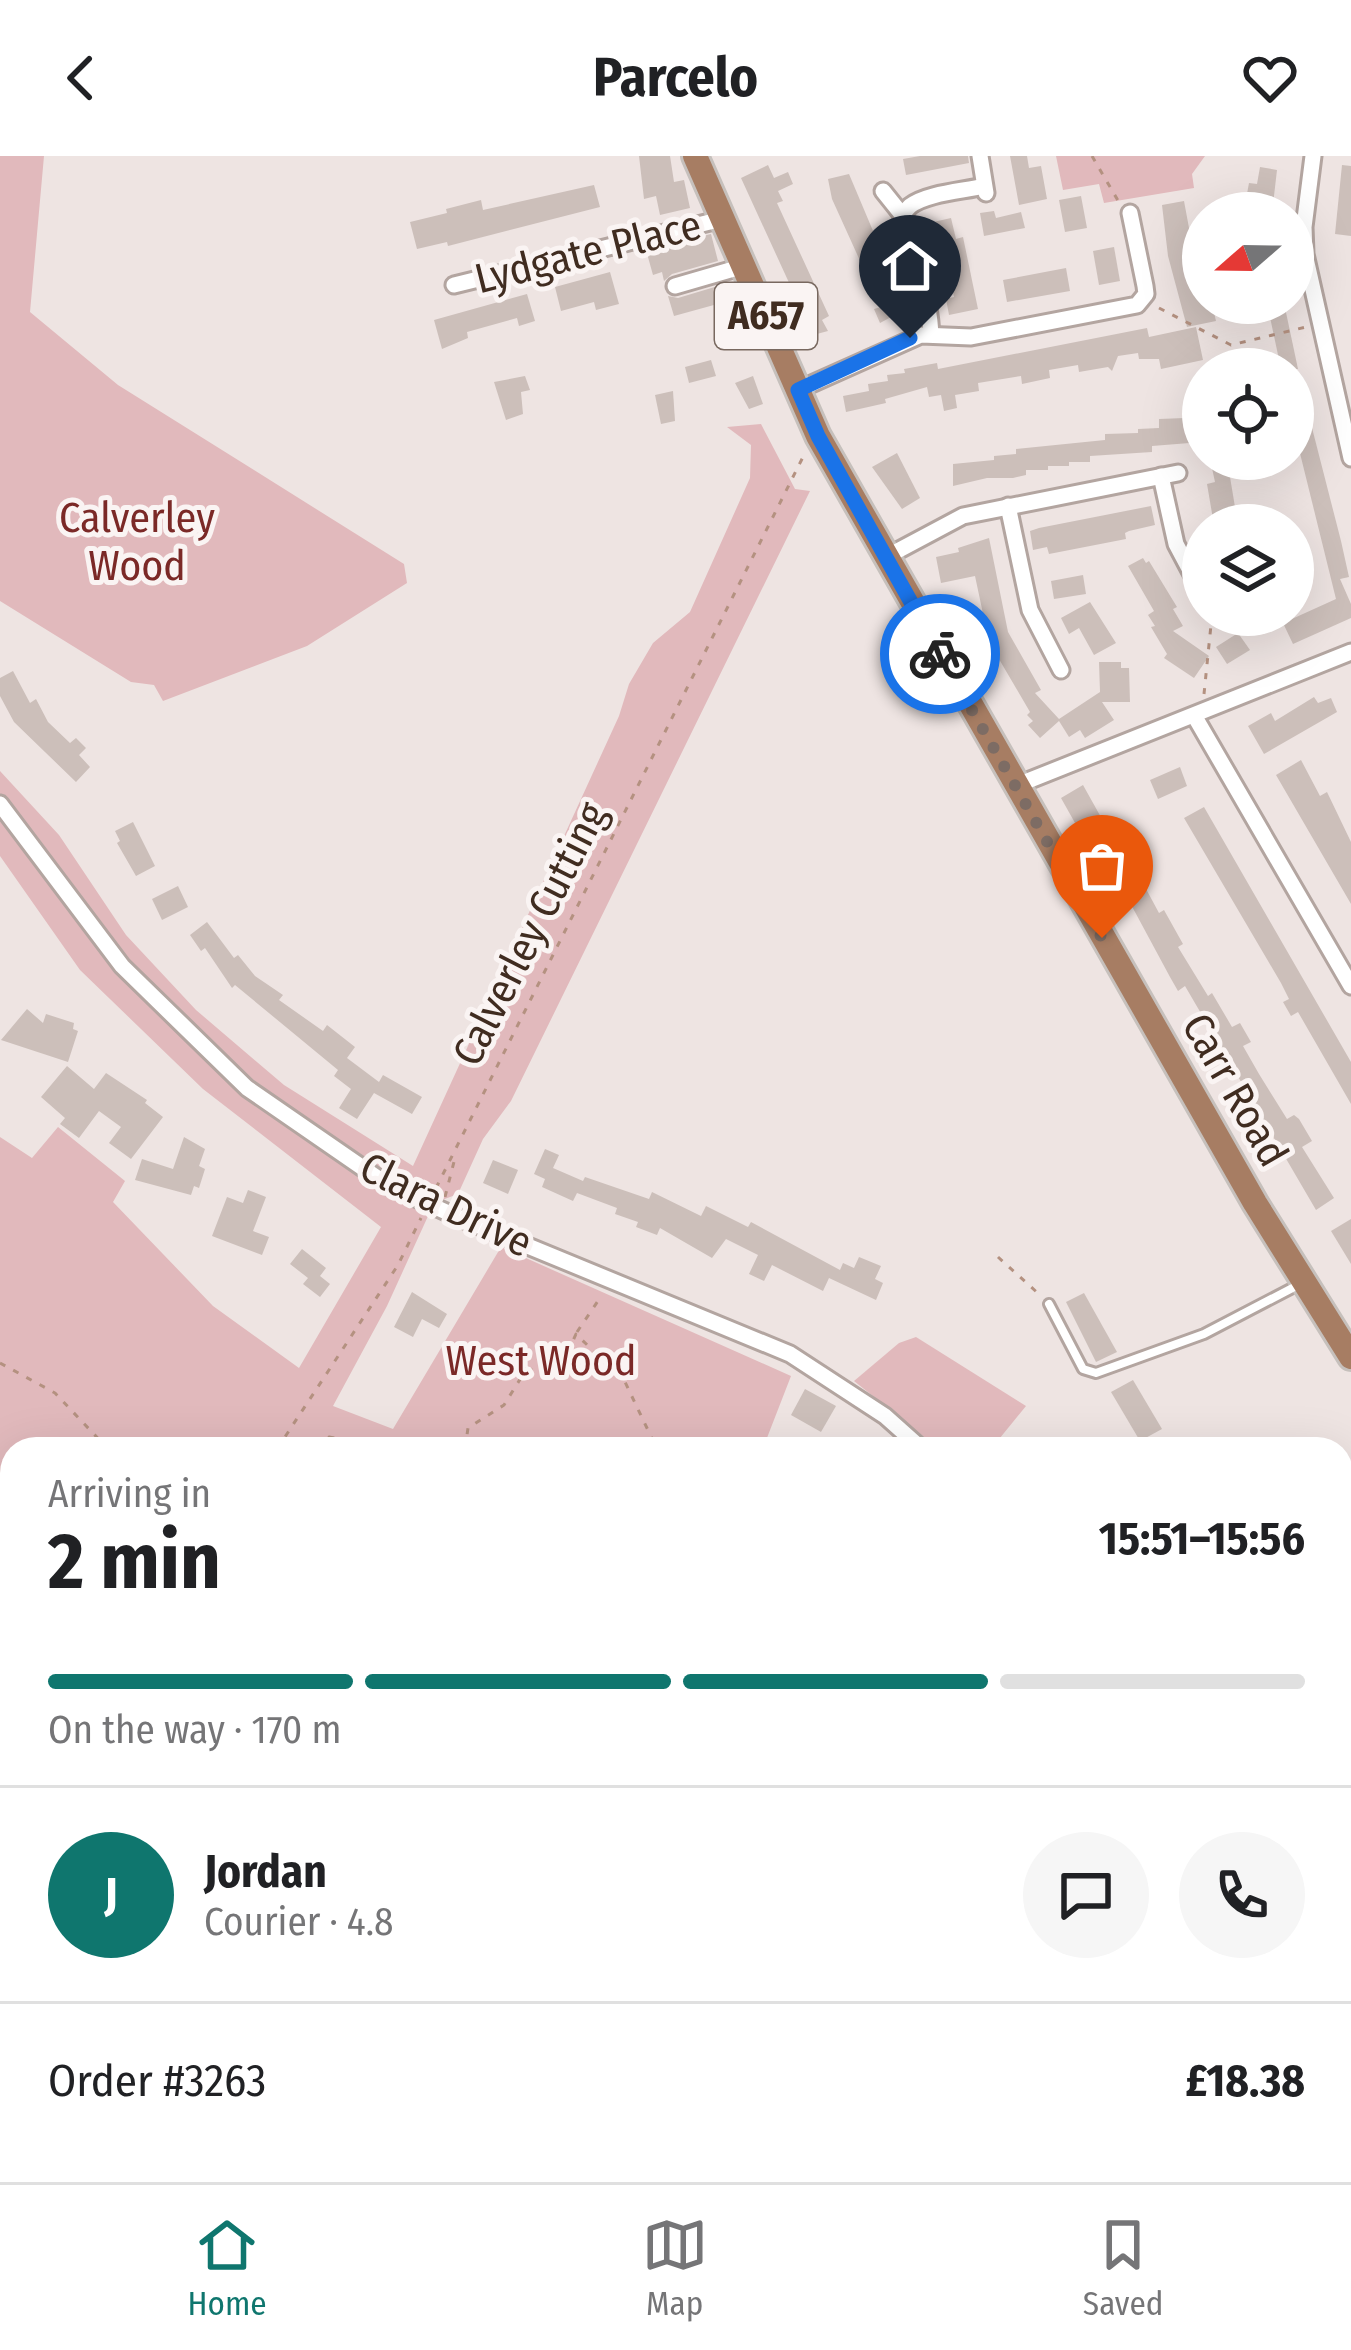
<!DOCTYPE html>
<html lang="en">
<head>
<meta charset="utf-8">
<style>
	body { margin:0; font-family:"Fira Sans Condensed",sans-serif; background:#f6f6f6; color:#202124; height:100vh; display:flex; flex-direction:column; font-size:45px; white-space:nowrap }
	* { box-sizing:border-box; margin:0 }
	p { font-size:39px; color:#757577 }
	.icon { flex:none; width:66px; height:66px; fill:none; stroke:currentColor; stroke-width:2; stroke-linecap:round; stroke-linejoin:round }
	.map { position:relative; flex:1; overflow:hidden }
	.details { position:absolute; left:0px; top:1281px; width:1353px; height:747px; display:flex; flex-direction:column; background:#fff; border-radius:36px 36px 0 0; box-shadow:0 12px 48px #0002 }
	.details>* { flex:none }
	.needle { width:78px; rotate:250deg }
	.controls { position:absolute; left:1182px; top:36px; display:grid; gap:24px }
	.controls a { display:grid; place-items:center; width:132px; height:132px; border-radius:50%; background:#fff; box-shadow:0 12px 48px #0002; font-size:60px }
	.pin { position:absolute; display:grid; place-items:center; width:102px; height:102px; color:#fff; margin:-123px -51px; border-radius:50% 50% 50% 0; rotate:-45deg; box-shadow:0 0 12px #0007 }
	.pin .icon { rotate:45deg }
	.courier { position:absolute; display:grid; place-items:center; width:120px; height:120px; margin:-60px; border:9px solid #1a73e8; border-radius:50%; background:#fff; color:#222; box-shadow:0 3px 15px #0007 }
	.overview em { font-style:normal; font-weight:700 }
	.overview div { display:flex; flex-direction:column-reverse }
	.overview { display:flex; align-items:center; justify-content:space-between; height:204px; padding:0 48px }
	h1 { font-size:78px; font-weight:700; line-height:90px }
	.bar { display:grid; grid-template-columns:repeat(4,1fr); gap:18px 12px; align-content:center; height:144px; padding:0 48px }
	.bar i { height:15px; border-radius:9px; background:#e0e0e0 }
	.bar .selected { background:#0f766e }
	.bar p { grid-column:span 4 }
	.line { display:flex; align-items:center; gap:30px; padding:0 48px; border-top:3px solid #e0e0e0 }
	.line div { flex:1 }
	.round { display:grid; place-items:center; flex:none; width:126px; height:126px; border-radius:63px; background:#f6f6f6 }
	header { display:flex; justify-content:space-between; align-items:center; height:156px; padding:0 48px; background:#fff; font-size:54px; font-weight:700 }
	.menu { display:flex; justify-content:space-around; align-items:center; height:168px; border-top:3px solid #e0e0e0; background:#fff; font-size:33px; color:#757577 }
	.menu a { display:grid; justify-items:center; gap:6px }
	.menu .selected { color:#0f766e }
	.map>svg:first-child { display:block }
</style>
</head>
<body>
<header><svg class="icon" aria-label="back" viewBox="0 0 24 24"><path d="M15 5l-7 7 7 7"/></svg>Parcelo<svg class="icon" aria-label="heart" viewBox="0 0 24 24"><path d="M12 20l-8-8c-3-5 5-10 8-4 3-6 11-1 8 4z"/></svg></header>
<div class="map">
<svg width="1351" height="2026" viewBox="0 0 1351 2026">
	<rect width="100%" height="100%" fill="#eee4e2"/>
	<g fill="#e1b9bc">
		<polygon points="0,0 44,0 30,156 118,229 404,408 407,427 307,490 163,545 154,529 131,526 0,445"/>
		<polygon points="1056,0 1205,0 1192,18 1194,32 1104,47 1099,28 1063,34"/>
		<polygon points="761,268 795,333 810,335 511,945 483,983 458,1038 434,1047 387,1150 333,1250 393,1273 501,1091 791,1220 765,1287 761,1293 12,1293 12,2016 281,2016 265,2026 0,2026 0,981 32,1002 58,971 125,1025 113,1046 213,1150 299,1212 381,1071 203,933 80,814 0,700 0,615 59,679 126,779 196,854 284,929 413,1010 619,560 629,528 653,487 690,456 750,322 751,289 727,271"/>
		<polygon points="916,1181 1026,1250 991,1293 939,1293 854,1225 899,1187"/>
		<polygon points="1341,1665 1351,1675 1351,2026 296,2026 293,2016 1341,2016"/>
	</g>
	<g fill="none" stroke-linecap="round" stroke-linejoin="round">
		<g stroke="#d7c785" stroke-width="4.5">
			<polyline points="1341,1977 1351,1976"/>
			<polyline points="871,2016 879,2026"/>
			<polyline points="1233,2016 1268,2016"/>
			<polyline points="555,2026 560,2016"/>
			<polyline points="950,2026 970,2016"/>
		</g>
	</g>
	<g fill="#ccbfba">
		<polygon points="639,0 670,0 674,26 684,24 690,52 660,59 656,40 644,43"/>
		<polygon points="920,0 968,0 969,7 906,19 903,3"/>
		<polygon points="1010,0 1027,0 1029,12 1041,10 1047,43 1019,49"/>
		<polygon points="768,9 774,22 788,16 793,28 778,35 783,45 777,47 829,160 822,164 828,175 813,179 741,22"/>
		<polygon points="1342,9 1351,10 1351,80 1335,78"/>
		<polygon points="1260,11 1277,14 1272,57 1253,57 1254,44 1246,43 1249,27 1257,28"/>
		<polygon points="849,18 906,153 880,167 874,153 881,151 832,43 828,23"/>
		<polygon points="594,29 600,51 448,90 447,86 417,93 410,66 447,57 446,53 481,44 483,54"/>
		<polygon points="1081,40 1087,72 1065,76 1059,44"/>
		<polygon points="1184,45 1203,147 1212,148 1216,165 1187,171 1168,100 1162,49"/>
		<polygon points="994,55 996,62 1021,56 1025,72 984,80 980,57"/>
		<polygon points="951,62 956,83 963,81 978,153 949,159 946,143 954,141 945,100 940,101 929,67"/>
		<polygon points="711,78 718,105 672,118 664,125 662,116 653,119 646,94"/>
		<polygon points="1114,91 1120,125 1099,129 1093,95"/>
		<polygon points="1066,112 1070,135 1007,146 1003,124"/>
		<polygon points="610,116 619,148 596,154 594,146 561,155 555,131"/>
		<polygon points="728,127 732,144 674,160 668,140 678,142"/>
		<polygon points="527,138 535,165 519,170 517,162 467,176 468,182 442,193 434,164"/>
		<polygon points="1267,147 1284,147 1298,213 1281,213"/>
		<polygon points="1196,171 1203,204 1161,213 1159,203 1139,203 1138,197 1118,200 1112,215 1108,211 1079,216 1078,209 1049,214 1050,222 1022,228 1021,220 978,227 979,235 955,239 957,252 944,255 941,239 929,241 927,231 885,243 886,247 846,256 843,240 869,235 868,228 888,225 887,219 905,217 904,213 937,207 938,213 1147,172 1149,181"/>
		<polygon points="711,204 716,220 689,227 685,211"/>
		<polygon points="525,220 530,234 521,236 523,258 506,264 494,226"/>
		<polygon points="753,220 763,248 749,253 735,227"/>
		<polygon points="1293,225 1300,225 1341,385 1349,421 1340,423 1351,448 1351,462 1293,488 1283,467 1336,443 1293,269"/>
		<polygon points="673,235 675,265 661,268 655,239"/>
		<polygon points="1185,258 1201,258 1202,286 1152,290 1152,296 1090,300 1090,306 1069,306 1069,310 1048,310 1048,314 1026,314 1026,319 1013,322 987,322 953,330 953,308 994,304 994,300 1016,298 1016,293 1105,284 1105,278 1138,277 1138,273 1159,272 1159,263 1185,262"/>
		<polygon points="897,297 920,342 902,353 872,311"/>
		<polygon points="1210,303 1255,303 1255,309 1229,315 1238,369 1214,369 1207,328 1215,326"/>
		<polygon points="1151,350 1155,369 1129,375 1125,377 1126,383 1049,398 1047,391 1033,394 1030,375 1039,372"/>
		<polygon points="989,382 1008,476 1041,534 1035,537 1059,563 1100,536 1099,506 1121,506 1121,512 1129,512 1130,546 1102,546 1114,564 1085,582 1080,574 1069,581 1059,565 1040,582 1028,569 1033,565 1027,559 1030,556 989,486 975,420 941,427 936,401 959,396 958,392"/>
		<polygon points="1143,402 1146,407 1149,405 1177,451 1173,453 1183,470 1173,475 1209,500 1194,522 1164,502 1167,498 1151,471 1155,470 1148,459 1154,455 1128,410"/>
		<polygon points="1083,419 1086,438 1054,443 1051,425"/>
		<polygon points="1090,446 1116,487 1094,499 1079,472 1069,478 1061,462"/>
		<polygon points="1238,477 1250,494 1227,508 1216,491"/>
		<polygon points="13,515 30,547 36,543 48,566 70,587 76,582 86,592 79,599 90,611 76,626 14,566 0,540 0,522"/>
		<polygon points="1314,541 1318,547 1331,542 1337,556 1264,598 1248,570 1271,557 1275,565"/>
		<polygon points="1301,604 1320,640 1327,636 1351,686 1351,748 1276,619"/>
		<polygon points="1180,611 1187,630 1158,643 1150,624"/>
		<polygon points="1083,629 1112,681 1115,679 1123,693 1130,689 1137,702 1131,705 1159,757 1164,754 1183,788 1178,791 1208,840 1212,837 1232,871 1240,867 1251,886 1243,890 1259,918 1287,963 1294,959 1299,963 1312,985 1302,991 1334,1042 1316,1054 1185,830 1178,835 1170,821 1093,678 1084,683 1061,642"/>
		<polygon points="1204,651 1351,906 1351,948 1298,856 1291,860 1283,846 1289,843 1281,827 1184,662"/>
		<polygon points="133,666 155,710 136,720 117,687 120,685 115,675"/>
		<polygon points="178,730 188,751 162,764 152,743"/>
		<polygon points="207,766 234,802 238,799 255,820 283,839 279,844 323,875 327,869 355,891 347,902 379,926 383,919 422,941 412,958 374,937 357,963 339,952 351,933 334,920 338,914 235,829 232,832 205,792 201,795 190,779"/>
		<polygon points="27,853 43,867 46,858 74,867 73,873 78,875 68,906 1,884"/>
		<polygon points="67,910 94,933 106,917 147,944 145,947 163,961 131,1003 109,987 121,971 99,955 79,982 60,968 65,962 41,941"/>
		<polygon points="184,981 205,993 199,1010 205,1013 199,1032 194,1030 191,1039 135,1024 142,1003 173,1013"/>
		<polygon points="545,993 559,999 553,1012 583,1025 585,1021 649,1043 652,1036 701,1060 706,1050 748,1071 751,1066 840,1114 843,1107 854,1112 859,1101 881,1110 875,1123 883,1127 876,1144 829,1122 823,1135 772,1109 764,1125 749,1118 758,1099 726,1083 712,1102 660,1072 657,1079 636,1071 638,1066 615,1058 617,1052 577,1037 573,1045 542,1031 545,1023 534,1018"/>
		<polygon points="493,1004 518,1014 508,1038 483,1027"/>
		<polygon points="248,1034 266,1041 253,1075 269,1081 262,1099 212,1080 227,1041 243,1047"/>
		<polygon points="1351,1063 1351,1108 1331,1075"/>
		<polygon points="302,1093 326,1112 320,1120 330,1128 320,1141 303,1128 308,1122 290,1108"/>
		<polygon points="412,1136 447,1158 439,1172 422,1163 413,1181 394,1171"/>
		<polygon points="1084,1137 1117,1196 1096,1206 1066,1146"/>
		<polygon points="1133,1224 1162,1273 1140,1285 1111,1236"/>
		<polygon points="805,1233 836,1250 821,1276 791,1259"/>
	</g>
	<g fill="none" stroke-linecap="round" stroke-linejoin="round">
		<defs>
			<polyline id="service" points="1049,1148 1083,1213 1096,1217 1204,1178 1302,1127"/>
			<g id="minor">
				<polyline points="980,0 986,37"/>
				<polyline points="1313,0 1304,71 1305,98 1351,302"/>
				<polyline points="883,35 903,60"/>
				<polyline points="454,129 722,63"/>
				<polyline points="675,130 744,110"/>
				<path d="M 931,178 C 930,162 928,146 923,131 C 915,110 887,70 910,50 C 927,37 964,35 984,30"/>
				<polyline points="798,234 921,179 971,181 1137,149 1146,138 1145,130 1130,57"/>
				<polyline points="1161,320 1176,388 1203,439"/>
				<polyline points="1008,350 1030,454 1061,514"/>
				<polyline points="886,401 963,360 1178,317"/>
				<polyline points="1195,561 1351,830"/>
				<polyline points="1015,630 1351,496"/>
				<polyline points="0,648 122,810 247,932 389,1030"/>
				<polyline points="455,1060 790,1198 885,1260 922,1293"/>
				<polyline points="1341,1695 1351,1703"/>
			</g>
			<polyline id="primary" points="695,0 818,280 1255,1047 1351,1201"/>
		</defs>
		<use href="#service" stroke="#b3a5a0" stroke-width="14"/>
		<use href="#minor" stroke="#b3a5a0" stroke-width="21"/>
		<use href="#primary" stroke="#c6c0bc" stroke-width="30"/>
		<g stroke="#b49180" stroke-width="3" stroke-dasharray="6 9" stroke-linecap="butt">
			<polyline points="1092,0 1120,48"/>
			<polyline points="1159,152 1231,189 1306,171"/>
			<polyline points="1204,538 1212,459"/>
			<polyline points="436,1032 806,295"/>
			<polyline points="445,1041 456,998"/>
			<polyline points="998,1101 1041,1140"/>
			<polyline points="577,1176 602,1139"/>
			<polyline points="0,1207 55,1237 108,1293"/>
			<polyline points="277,1293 398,1109 421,1062"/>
			<polyline points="319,1293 329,1281 390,1293"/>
			<polyline points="465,1293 468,1272 504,1249 524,1217 567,1198 576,1178 625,1226 657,1293"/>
			<polyline points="0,1546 12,1558"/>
			<polyline points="0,1595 0,1616"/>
			<polyline points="1341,1732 1351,1735"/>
			<polyline points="0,1829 12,1838"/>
			<polyline points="1341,1846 1351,1847"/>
			<polyline points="0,1857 12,1831"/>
			<polyline points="0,1895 12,1891"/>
			<polyline points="1341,1968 1351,1965"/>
			<polyline points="0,1970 12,1971"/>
			<polyline points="170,2026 171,2016"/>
			<polyline points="180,2026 192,2016"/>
		</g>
		<use href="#service" stroke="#fff" stroke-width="8"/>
		<use href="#minor" stroke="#fff" stroke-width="15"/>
		<use href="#primary" stroke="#a77d63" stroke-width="24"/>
		<defs>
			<polyline id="minor-bridge" points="389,1030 455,1060"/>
		</defs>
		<use href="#minor-bridge" stroke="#b3a5a0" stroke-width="21" stroke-linecap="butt"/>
		<use href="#minor-bridge" stroke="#fff" stroke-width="15"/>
	</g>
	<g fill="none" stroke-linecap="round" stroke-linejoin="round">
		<polyline stroke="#7d6c64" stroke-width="12" stroke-dasharray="0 21.6" points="940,498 1102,782"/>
		<polyline stroke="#1a73e8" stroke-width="15" points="910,182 798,234 818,280 940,498"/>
	</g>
	<g text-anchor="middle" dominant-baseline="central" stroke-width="10" stroke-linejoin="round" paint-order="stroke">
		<rect fill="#faf4f3" stroke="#78685f" stroke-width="3" x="715" y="127" width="102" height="66" rx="9"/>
		<g font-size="39" font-weight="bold" fill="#402c20">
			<text x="766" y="160">A657</text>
		</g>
		<g font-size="42" fill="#402c20" stroke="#faf4f3">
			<text transform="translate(588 96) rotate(-14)">Lydgate Place</text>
			<text transform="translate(530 778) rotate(-63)">Calverley Cutting</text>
			<text transform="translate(1235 934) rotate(60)">Carr Road</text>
			<text transform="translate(446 1049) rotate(26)">Clara Drive</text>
		</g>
		<g font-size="42" fill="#7b2927" stroke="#faf4f3">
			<text x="137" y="362">Calverley<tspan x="137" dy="48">Wood</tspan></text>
			<text x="541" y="1205">West Wood</text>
		</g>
	</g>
</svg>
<div class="controls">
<a><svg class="needle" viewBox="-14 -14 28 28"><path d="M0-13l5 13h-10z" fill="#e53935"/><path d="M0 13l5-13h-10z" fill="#757577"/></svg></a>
<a><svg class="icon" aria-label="locate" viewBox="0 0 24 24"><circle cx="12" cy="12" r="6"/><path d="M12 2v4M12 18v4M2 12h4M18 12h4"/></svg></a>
<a><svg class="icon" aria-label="layers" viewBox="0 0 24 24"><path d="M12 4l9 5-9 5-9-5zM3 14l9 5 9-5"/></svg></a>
</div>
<div class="pin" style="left:1102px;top:782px;background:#ea580c"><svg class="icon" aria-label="bag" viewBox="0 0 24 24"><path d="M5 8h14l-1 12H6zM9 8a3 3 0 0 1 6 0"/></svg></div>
<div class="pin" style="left:910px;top:182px;background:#1f2937"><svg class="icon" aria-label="home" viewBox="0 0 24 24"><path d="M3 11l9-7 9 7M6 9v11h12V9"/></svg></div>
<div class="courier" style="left:940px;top:498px"><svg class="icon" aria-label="bike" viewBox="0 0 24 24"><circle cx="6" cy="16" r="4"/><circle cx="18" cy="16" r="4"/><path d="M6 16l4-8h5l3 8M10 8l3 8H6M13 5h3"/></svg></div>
<section class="details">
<div class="overview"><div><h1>2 min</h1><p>Arriving in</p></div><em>15:51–15:56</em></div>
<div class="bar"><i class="selected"></i><i class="selected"></i><i class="selected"></i><i></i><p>On the way · 170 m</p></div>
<div class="line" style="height:216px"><b class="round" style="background:#0f766e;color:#fff">J</b><div><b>Jordan</b><p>Courier · 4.8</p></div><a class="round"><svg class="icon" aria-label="chat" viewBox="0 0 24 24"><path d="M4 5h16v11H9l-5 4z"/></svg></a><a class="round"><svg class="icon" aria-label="phone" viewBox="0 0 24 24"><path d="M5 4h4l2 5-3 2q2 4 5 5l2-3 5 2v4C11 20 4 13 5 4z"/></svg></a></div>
<div class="line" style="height:156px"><div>Order #3263</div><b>£18.38</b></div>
</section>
</div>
<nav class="menu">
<a class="selected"><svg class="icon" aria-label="home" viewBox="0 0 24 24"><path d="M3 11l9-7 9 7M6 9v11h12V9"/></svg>Home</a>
<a><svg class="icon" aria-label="map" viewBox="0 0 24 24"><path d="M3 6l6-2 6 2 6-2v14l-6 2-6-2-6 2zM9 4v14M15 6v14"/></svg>Map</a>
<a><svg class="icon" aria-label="saved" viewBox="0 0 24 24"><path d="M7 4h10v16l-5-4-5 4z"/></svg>Saved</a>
</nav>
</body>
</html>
